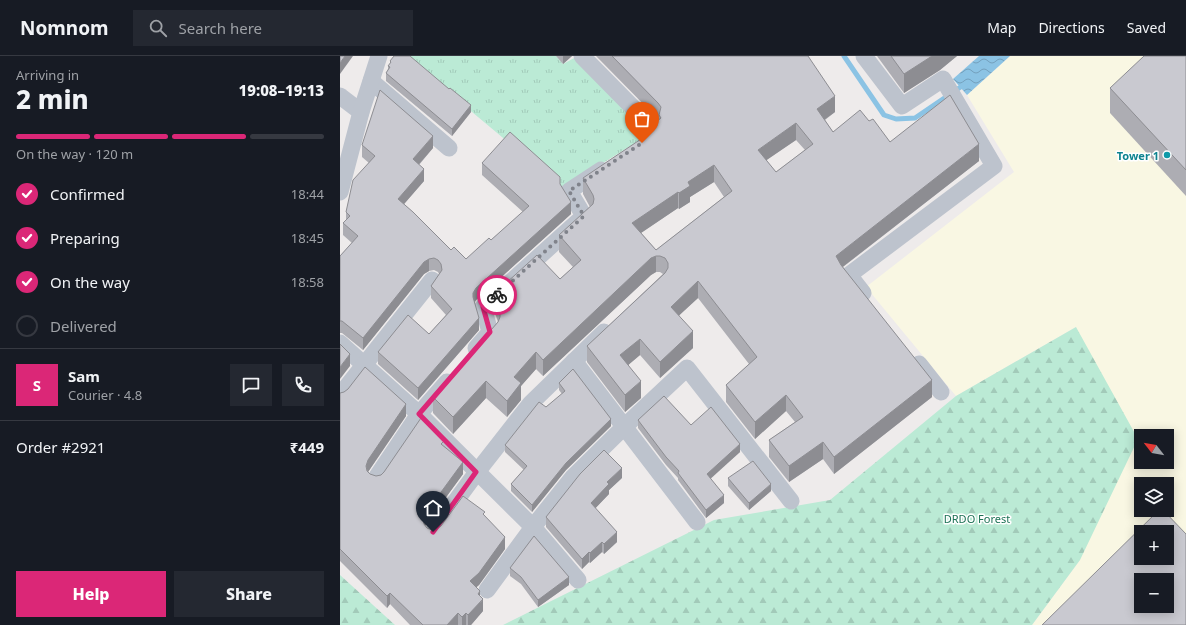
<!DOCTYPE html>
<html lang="en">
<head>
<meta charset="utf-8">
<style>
	body { margin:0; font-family:"Noto Sans",sans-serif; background:#242831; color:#f1f3f6; height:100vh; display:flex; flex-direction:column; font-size:15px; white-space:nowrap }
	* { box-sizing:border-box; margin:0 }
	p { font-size:13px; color:#9ea1a6 }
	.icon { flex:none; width:22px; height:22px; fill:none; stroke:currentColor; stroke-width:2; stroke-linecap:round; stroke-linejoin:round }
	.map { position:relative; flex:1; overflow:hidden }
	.panel { display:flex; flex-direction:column; background:#171b24; width:340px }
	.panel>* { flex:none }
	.needle { width:26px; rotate:301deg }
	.fabs { position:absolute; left:794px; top:373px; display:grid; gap:8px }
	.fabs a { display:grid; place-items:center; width:40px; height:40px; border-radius:0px; background:#171b24; box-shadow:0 2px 10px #0003; font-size:20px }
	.pin { position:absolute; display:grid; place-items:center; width:34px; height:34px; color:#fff; margin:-41px -17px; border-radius:50% 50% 50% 0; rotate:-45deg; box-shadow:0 0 4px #0007 }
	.pin .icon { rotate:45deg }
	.courier { position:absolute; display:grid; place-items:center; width:40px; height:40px; margin:-20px; border:3px solid #db2777; border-radius:50%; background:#fff; color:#222; box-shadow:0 1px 5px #0007 }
	.summary em { font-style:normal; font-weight:800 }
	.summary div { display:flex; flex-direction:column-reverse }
	.summary { display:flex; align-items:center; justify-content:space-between; height:68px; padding:0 16px }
	h1 { font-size:26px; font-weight:800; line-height:30px }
	.bar { display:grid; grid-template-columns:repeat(4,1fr); gap:6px 4px; align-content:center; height:48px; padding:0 16px }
	.bar i { height:5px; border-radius:3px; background:#363941 }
	.bar .selected { background:#db2777 }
	.bar p { grid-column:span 4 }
	.line { display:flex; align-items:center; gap:10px; padding:0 16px; border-top:1px solid #363941 }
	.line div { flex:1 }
	.round { display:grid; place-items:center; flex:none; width:42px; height:42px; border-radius:0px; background:#242831 }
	ol { padding:0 16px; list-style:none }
	li { display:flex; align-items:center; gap:12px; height:44px }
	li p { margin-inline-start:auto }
	li .icon { padding:4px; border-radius:50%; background:#db2777; color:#fff; stroke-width:4 }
	li:last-child { color:#9ea1a6 }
	li i { width:22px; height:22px; border:2px solid #363941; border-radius:50% }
	.primary-button { display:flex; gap:8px; margin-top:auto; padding:8px 16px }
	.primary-button a { flex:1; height:46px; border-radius:0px; background:#db2777; color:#fff; font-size:16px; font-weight:800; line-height:46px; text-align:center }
	.primary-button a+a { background:#242831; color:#f1f3f6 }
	header { display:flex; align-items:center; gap:24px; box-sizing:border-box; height:56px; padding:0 20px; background:#171b24; border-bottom:1px solid #363941 }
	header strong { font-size:19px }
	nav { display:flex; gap:22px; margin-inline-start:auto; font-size:14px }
	.search { width:280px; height:36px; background:#242831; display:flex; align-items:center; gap:10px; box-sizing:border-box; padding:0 14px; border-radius:0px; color:#9ea1a6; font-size:15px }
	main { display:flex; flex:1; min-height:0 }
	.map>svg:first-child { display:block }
</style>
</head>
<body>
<header>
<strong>Nomnom</strong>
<div class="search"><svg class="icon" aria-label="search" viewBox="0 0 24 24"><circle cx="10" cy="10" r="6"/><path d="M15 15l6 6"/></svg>Search here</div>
<nav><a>Map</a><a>Directions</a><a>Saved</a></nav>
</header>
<main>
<section class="panel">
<div class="summary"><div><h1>2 min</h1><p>Arriving in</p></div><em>19:08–19:13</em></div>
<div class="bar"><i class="selected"></i><i class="selected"></i><i class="selected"></i><i></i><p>On the way · 120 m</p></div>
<ol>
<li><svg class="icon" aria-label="check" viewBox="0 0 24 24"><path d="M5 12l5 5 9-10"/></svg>Confirmed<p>18:44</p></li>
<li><svg class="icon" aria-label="check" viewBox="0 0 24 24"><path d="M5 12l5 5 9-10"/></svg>Preparing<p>18:45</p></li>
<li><svg class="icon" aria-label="check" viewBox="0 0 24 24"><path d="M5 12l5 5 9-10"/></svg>On the way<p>18:58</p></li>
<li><i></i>Delivered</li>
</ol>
<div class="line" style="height:72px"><b class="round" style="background:#db2777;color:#fff">S</b><div><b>Sam</b><p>Courier · 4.8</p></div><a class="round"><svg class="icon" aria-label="chat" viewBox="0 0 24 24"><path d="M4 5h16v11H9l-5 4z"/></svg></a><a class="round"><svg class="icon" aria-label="phone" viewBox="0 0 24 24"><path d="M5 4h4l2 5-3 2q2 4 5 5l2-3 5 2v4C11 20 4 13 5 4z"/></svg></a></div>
<div class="line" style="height:52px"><div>Order #2921</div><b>₹449</b></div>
<div class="primary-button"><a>Help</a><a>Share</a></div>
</section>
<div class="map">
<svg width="846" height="569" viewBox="0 0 846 569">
	<defs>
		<pattern id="grass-tufts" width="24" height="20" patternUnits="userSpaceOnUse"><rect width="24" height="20" fill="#bbead5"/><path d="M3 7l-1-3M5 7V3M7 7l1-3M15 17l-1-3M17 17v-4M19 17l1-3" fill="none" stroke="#a2cab9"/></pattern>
		<pattern id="forest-firs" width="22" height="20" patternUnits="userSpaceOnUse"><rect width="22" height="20" fill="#bbead5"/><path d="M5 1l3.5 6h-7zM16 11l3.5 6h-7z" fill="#a2cab9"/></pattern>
		<pattern id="water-waves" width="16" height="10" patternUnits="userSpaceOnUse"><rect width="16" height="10" fill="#8bc3e4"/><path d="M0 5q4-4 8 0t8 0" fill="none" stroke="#73a0bc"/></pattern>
	</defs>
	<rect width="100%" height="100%" fill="#eeebeb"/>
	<path fill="#f9f7e3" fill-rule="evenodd" d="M 670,0 L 846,0 L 846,569 L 692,569 L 740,504 L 736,271 L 616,340 L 526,231 L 674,116 L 627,39 ZM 801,380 L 827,380 L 827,406 L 801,406 ZM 801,428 L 827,428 L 827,454 L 801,454 ZM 801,476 L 827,476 L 827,502 L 801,502 ZM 801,524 L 827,524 L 827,550 L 801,550 Z"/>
	<polygon fill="url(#grass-tufts)" points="65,0 216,0 223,8 236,1 311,77 223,132"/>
	<g fill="url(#forest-firs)">
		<polygon points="736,271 798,383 740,504 692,569 163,569 374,464 490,444 616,340"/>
		<polygon points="0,519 55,569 0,569"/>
	</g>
	<polygon fill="url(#water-waves)" points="639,0 670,0 627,39 613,23"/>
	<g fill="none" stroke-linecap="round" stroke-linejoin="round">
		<polyline stroke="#8bc3e4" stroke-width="5" points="504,0 544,59 556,63 575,62 625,28"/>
		<g stroke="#bdc3cd" stroke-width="17">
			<polyline points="242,0 311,70"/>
			<polyline points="31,25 109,92"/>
			<polyline points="0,40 21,56"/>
			<polyline points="0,136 21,56 39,0"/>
			<polyline points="523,237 509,219 654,110 603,23 562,50 524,0"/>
			<polyline points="0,287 79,358 193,471 238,524"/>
			<polyline points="136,292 150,276 143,251 244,160 229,135 261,114"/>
			<polyline points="234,305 357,466"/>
			<polyline points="579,308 601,336"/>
			<polyline points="0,339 92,224"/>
			<polyline points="36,422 79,358 107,326"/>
			<polyline points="93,476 137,416 191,347 264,276"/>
			<polyline points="147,534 193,471 233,421 284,371 347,312 451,445"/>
		</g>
	</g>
	<g fill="#adadb3" fill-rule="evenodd">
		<polygon points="216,0 232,0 223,8"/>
		<path d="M 256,0 L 468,0 L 495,56 L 485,64 L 493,76 L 529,65 L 550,86 L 639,105 L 503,211 L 592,341 L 494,418 L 483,403 L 449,426 L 429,401 L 429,384 L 455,366 L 446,355 L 415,383 L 386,346 L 386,329 L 409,308 L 358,242 L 339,259 L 353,292 L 320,322 L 300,299 L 288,309 L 301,342 L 285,356 L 247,306 L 247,290 L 323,218 L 320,216 L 316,216 L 311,219 L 203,320 L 196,313 L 181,330 L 181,344 L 167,361 L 146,342 L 113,378 L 93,357 L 93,341 L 158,266 L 154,254 L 154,238 L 220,223 L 233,211 L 219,196 L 219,179 L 250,151 L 243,138 L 243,122 L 307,79 L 319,64 ZM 456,84 L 465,94 L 436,116 L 426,104 ZM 374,126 L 384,141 L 316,194 L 301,177 L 338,152 L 339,153 L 350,146 L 350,141 Z"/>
		<polygon points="537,0 617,0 600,14 564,37"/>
		<polygon points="846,0 846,140 770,57 770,32"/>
		<polygon points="50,5 131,56 112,80 46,25 46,17 48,13 48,10 50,8"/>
		<polygon points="22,89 93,92 79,109 84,125 64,148 111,194 126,203 151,184 183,156 142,119 142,107 220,128 231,158 136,244 135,246 139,274 78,344 38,308 38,296 89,278 106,259 91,242 91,230 99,218 98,216 94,214 89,215 84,218 23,294 2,277 0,277 0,200 12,187 3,179 3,167 6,164 6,156 29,107 22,101"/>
		<polygon points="219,327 271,370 226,414 192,456 171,435 171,428 184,414 165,396 165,389 206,351 222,338 219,334"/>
		<polygon points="0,337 66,360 28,416 30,418 36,420 41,419 104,390 123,418 85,470 87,472 92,474 145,460 165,493 139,529 136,531 140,540 143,555 131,569 70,569 50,548 47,552 0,505"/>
		<polygon points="298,364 351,369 400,396 370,422 384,447 366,462 338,424 338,422 326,409 298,372"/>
		<polygon points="282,422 269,434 269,438 255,452 277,486 264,498 262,496 250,507 249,506 242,513 206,471 206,461"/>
		<polygon points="388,422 431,435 409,454 388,430"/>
		<polygon points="170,512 229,529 198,551 181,528 170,520"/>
	</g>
	<g fill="#8d8d92">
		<polygon points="5,0 13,0 0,18 0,7"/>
		<polygon points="223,0 232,0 223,8"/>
		<polygon points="592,0 617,0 600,14 564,37 564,18"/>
		<polygon points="495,40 495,56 477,69 477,53"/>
		<polygon points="131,49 131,56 112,80 112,73"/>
		<polygon points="456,67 456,84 418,110 418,94"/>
		<polygon points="93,80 93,92 73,115 73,103"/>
		<polygon points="639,88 639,105 496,216 496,200"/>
		<polygon points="374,109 374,126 350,141 350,146 339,153 339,137 348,126"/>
		<polygon points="84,113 84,125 58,155 58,143"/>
		<polygon points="338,136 338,152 292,183 292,167"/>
		<polygon points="231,146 231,158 136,244 133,249 133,237 136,232"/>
		<polygon points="316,200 316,216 311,219 203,320 203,304 311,202"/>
		<polygon points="89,203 89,215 84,218 23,294 23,282 84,206"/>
		<polygon points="358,225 358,242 331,267 331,251"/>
		<polygon points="139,262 139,274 78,344 78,332"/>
		<polygon points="353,275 353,292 320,322 320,306"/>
		<polygon points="300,283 300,299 280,316 280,299"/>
		<polygon points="196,296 196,313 181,330 181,344 167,361 167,345 174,321"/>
		<polygon points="10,298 10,310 0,323 0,311"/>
		<polygon points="592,324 592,341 494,418 494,401"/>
		<polygon points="146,325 146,342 113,378 113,361"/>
		<polygon points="301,325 301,342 285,356 285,339"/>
		<polygon points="446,339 446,355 415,383 415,366"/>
		<polygon points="66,348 66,360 28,416 26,410 28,404"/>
		<polygon points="271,363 271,370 226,414 192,456 192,449 226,407"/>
		<polygon points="483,386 483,403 449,426 449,410"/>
		<polygon points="400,388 400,396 367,426 367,418"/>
		<polygon points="123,406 123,418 85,470 83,475 83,463 85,458"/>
		<polygon points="282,412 282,422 269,434 269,438 251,457 251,447 267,426"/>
		<polygon points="431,428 431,435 409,454 409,447"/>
		<polygon points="384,439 384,447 366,462 366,454"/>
		<polygon points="277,476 277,486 264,498 264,488"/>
		<polygon points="165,481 165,493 139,529 130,537 130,525"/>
		<polygon points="262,486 262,496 250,507 250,497"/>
		<polygon points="249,496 249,506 242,513 242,503"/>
		<polygon points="229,521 229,529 198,551 198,544"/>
		<polygon points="140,535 140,547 143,543 143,555 131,569 128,569 128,559 138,538"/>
		<polygon points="50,537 50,548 47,552 47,540"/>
		<polygon points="118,557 118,569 107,569"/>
		<polygon points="126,557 126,569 122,569 122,561"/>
	</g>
	<g fill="#c9c9d0" stroke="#8d8d92" fill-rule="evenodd">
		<polygon points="0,0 5,0 0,7"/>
		<polygon points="54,0 70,0 109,33 110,32 131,49 112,73 46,17 50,11 48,10 51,6 50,5"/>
		<path d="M 272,0 L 468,0 L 495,40 L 477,53 L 493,76 L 520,54 L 529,65 L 533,63 L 550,86 L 610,39 L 639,88 L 496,200 L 501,209 L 592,324 L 494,401 L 483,386 L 449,410 L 429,384 L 463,361 L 446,339 L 415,366 L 386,329 L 417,301 L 358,225 L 331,251 L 353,275 L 320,306 L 300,283 L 280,299 L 301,325 L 285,339 L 247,290 L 325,217 L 328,212 L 328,207 L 325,202 L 320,200 L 316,200 L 311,202 L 203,304 L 196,296 L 174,321 L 181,327 L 167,345 L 146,325 L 113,361 L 93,341 L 158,266 L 160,261 L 160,257 L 154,238 L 197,199 L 220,223 L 241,204 L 219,179 L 253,148 L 254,143 L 253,139 L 243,122 L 307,79 L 311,75 L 312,69 L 321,62 L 319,59 L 321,51 L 318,47 ZM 456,67 L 473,88 L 436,116 L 418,94 ZM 374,109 L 392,135 L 316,194 L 292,167 L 338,136 L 339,137 L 350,130 L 348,126 Z"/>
		<polygon points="551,0 592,0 564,18"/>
		<polygon points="804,0 846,0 846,114 770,32"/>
		<polygon points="40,34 93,80 73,103 84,113 58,143 73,156 111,194 114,191 126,203 149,182 151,184 189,150 142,107 170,76 220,121 220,128 231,146 136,232 133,237 133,241 139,262 78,332 38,296 68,259 89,278 112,253 91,230 102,214 101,208 98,204 94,202 89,203 84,206 23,282 2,265 0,265 0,200 18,180 3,167 10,160 6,156 13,124 35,100 22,89"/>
		<polygon points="0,288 10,298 0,311"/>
		<polygon points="25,311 66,348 28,404 26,410 27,415 30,418 36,420 41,419 44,416 81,362 104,385 101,388 123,406 85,458 83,463 84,468 87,472 92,474 97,473 101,470 123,440 145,456 143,458 165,481 139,517 130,525 140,535 138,538 143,543 128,559 126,557 122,561 118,557 107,569 83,569 50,537 47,540 0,493 0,337 4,336 8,333"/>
		<polygon points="233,313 271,363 226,407 192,449 171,428 187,410 165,389 199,346 206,351 225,335 219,327"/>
		<polygon points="324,340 351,369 371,351 400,388 367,418 384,439 366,454 338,417 339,415 326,401 298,364"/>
		<polygon points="264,394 282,412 267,426 269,428 251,447 277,476 264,488 262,486 250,497 249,496 242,503 206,461 240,418"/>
		<polygon points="413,405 431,428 409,447 388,422"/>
		<path d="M 819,454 L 823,454 L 846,478 L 846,569 L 702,569 ZM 801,476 L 827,476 L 827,502 L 801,502 ZM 801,524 L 827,524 L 827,550 L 801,550 Z"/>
		<polygon points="194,480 229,521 198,544 181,521 170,512"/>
	</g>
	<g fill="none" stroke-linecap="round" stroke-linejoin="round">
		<polyline stroke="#80838b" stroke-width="4" stroke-dasharray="0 7.2" points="157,239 244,160 229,135 302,87"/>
		<polyline stroke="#db2777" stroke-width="5" points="93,476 136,416 79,358 150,276 143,251 157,239"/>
	</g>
	<circle fill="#0f9aa8" stroke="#fff" stroke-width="1.5" cx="827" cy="99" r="4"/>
	<g text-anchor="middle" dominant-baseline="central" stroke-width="3" stroke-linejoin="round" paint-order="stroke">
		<g font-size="11" font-weight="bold" fill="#0d838f" stroke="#fff" text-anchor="end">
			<text x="819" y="99">Tower 1</text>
		</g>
		<g font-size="11" fill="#1c7255" stroke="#fff">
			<text x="637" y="462">DRDO Forest</text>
		</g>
	</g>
</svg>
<div class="fabs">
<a><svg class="needle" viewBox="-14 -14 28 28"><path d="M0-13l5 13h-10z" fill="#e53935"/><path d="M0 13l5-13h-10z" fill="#9ea1a6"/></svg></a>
<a><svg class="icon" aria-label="layers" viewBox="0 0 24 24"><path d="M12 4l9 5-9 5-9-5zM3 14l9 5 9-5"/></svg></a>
<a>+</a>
<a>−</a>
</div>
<div class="pin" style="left:302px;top:87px;background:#ea580c"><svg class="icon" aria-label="bag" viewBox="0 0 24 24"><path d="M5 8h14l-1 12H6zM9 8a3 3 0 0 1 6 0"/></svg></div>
<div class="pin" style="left:93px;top:476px;background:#1f2937"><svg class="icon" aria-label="home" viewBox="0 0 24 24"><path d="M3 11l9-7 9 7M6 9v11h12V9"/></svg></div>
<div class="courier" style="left:157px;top:239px"><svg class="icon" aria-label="bike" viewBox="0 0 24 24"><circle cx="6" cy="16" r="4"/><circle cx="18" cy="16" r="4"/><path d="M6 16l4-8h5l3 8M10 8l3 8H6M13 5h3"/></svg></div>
</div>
</main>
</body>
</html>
